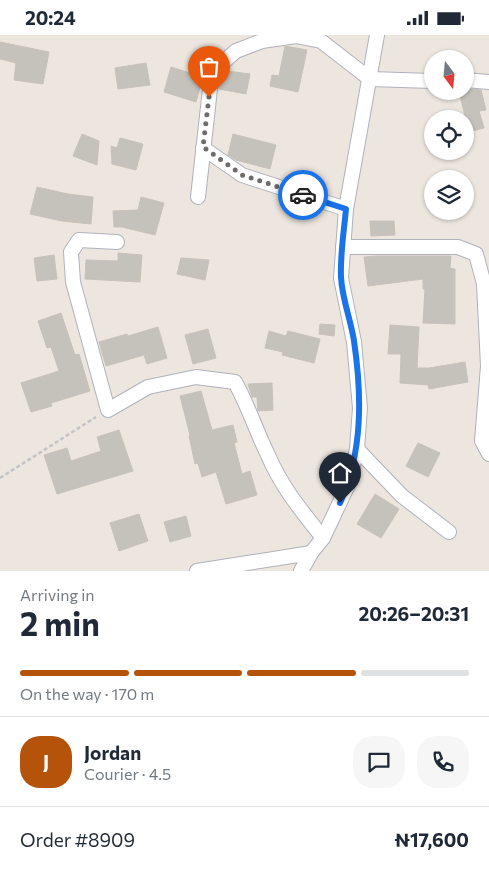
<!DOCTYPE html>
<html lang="en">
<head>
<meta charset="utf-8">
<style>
	body { margin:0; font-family:Commissioner,sans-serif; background:#f6f6f7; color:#1f2937; height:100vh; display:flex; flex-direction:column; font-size:19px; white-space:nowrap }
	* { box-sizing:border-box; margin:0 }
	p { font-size:16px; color:#747a83 }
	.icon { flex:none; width:28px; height:28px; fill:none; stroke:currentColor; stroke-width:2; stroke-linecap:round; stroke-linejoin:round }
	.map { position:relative; height:536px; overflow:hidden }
	.details { display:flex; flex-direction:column; background:#fff; flex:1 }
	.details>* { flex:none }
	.needle { width:32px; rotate:164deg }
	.buttons { position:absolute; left:424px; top:15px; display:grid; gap:10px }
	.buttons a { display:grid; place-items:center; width:50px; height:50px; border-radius:50%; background:#fff; box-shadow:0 1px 4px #0004; font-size:25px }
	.pin { position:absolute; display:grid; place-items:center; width:42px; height:42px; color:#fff; margin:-51px -21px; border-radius:50% 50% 50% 0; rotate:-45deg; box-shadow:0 0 5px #0007 }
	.pin .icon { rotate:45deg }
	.courier { position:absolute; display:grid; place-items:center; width:50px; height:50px; margin:-25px; border:4px solid #1a73e8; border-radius:50%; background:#fff; color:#222; box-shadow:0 1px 6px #0007 }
	.summary em { font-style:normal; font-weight:700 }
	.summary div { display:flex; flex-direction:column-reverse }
	.summary { display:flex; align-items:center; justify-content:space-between; height:85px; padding:0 20px }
	h1 { font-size:32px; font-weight:700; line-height:38px }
	.bar { display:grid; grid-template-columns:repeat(4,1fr); gap:8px 5px; align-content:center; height:60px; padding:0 20px }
	.bar i { height:6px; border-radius:4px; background:#e0e1e3 }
	.bar .current { background:#b45309 }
	.bar p { grid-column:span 4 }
	.line { display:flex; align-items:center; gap:12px; padding:0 20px; border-top:1px solid #e0e1e3 }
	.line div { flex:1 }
	.round { display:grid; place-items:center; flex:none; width:52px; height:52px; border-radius:20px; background:#f6f6f7 }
	.status { display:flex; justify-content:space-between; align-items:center; height:35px; padding:0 25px; background:#fff; direction:ltr }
	.status svg { height:14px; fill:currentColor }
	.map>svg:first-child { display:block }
</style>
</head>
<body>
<div class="status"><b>20:24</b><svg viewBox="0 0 49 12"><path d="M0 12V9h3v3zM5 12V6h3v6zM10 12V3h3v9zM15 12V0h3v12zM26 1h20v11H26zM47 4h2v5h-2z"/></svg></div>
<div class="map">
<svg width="489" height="536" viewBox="0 0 489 536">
	<rect width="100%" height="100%" fill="#ece6df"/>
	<g fill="#c5c1bb" stroke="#c8c2b9">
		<polygon points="0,7 49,17 43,49 14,45 16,28 0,24"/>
		<polygon points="285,11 307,15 298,57 270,51 272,40 279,41"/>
		<polygon points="146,28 150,50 118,54 115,33"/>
		<polygon points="171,32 203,42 196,67 164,57"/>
		<polygon points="227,36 250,39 246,59 219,54 219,48"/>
		<polygon points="468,54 481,55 486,75 479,76 484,93 465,98 465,81 459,56 465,56"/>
		<polygon points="82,99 99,106 97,130 73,121"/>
		<polygon points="233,99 276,110 270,134 236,125 228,120"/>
		<polygon points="120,103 143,109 136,135 112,129 111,111 117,113"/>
		<polygon points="37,152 68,159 93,162 91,189 62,186 30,179"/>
		<polygon points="141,162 164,168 155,200 122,192 114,192 113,176 138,175"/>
		<polygon points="370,186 394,186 395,200 371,201"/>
		<polygon points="118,218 142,220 140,247 85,244 86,225 118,226"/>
		<polygon points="54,220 57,244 37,246 34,223"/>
		<polygon points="377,221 451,221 450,233 455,234 455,289 423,288 425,254 423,254 423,244 368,251 364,222"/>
		<polygon points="181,223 209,225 205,245 177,239"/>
		<polygon points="61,278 75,320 79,319 90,356 51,368 52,371 31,377 21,348 59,336 51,312 47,313 38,286"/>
		<polygon points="320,289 335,290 334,301 319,299"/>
		<polygon points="390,290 419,292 417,333 429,333 465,327 468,347 429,354 428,350 400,348 401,319 388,319"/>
		<polygon points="158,292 167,323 147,329 144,320 106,331 99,307 127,299 128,301"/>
		<polygon points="208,294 216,323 193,329 185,300"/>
		<polygon points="269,296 286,301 288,296 320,304 314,328 282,320 283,317 265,313"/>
		<polygon points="272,348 273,375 258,376 257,362 252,362 248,349"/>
		<polygon points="201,356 212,395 233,390 237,407 234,408 242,439 250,436 257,460 226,469 216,437 202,442 198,428 195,429 189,401 190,400 180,361"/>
		<polygon points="119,395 133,436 57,459 44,420 67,413 71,426 101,416 97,402"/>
		<polygon points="418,408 440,418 428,442 406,431"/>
		<polygon points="375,459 399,474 381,503 357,489"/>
		<polygon points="139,479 148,506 119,516 110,488"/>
		<polygon points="186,481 191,501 170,507 164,487"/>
	</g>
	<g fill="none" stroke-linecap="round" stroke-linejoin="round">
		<defs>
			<g id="street">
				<polyline points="465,45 489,47"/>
				<polyline points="203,113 242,140 346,174"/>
				<polyline points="198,162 211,45 221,29 236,16 262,6 296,1 321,6 370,44 432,46"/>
				<path d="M 117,207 L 79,205 L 71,217 L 73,247 L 108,375 L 148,352 L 196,342 L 235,347 C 248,370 256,396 268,420 C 282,453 301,475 323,503"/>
				<polyline points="343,212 458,212 476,219 484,249 488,331 482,406 489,419"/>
				<polyline points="357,414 402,461 449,497"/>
				<polyline points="197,536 311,518"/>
				<polyline points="301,536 311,518 323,503 348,450 357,414 360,373 354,307 341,243 346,174 377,0"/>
			</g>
		</defs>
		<use href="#street" stroke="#b0b2bb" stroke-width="16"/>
		<polyline stroke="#c4c4c4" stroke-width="2.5" stroke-dasharray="4 2.5" stroke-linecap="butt" points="0,443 96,382"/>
		<use href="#street" stroke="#fff" stroke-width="14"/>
	</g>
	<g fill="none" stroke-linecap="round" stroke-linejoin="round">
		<polyline stroke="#6f6d6b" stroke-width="5" stroke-dasharray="0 9" points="209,62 203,112 242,140 303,160"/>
		<path stroke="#1a73e8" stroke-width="6" d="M 303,160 L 346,174 C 344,196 340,220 341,242 C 342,264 351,285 354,306 C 362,360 363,417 340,468"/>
	</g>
</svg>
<div class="buttons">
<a><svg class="needle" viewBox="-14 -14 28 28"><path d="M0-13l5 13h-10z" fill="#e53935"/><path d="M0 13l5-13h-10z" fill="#747a83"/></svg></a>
<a><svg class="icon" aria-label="locate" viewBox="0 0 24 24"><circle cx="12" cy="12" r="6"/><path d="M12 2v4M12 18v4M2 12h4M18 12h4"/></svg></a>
<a><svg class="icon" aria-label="layers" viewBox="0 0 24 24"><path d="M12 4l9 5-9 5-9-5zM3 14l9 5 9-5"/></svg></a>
</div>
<div class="pin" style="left:209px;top:62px;background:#ea580c"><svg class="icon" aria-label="bag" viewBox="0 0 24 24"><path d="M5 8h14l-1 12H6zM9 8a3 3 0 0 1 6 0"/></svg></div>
<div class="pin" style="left:340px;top:468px;background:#1f2937"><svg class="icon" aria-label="home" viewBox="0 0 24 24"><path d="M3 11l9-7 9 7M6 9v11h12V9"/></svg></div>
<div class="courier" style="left:303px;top:160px"><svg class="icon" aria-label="car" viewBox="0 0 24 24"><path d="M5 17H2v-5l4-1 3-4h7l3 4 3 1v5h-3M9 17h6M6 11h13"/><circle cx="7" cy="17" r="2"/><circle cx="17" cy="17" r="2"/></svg></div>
</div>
<section class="details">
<div class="summary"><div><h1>2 min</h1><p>Arriving in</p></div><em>20:26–20:31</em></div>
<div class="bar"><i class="current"></i><i class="current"></i><i class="current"></i><i></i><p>On the way · 170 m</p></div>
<div class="line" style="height:90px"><b class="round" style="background:#b45309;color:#fff">J</b><div><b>Jordan</b><p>Courier · 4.5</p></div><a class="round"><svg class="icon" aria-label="chat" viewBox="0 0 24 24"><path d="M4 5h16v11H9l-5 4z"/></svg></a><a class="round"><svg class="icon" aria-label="phone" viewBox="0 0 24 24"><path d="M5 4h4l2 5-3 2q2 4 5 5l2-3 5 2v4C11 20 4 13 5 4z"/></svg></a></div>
<div class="line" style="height:65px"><div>Order #8909</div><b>₦17,600</b></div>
</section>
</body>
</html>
